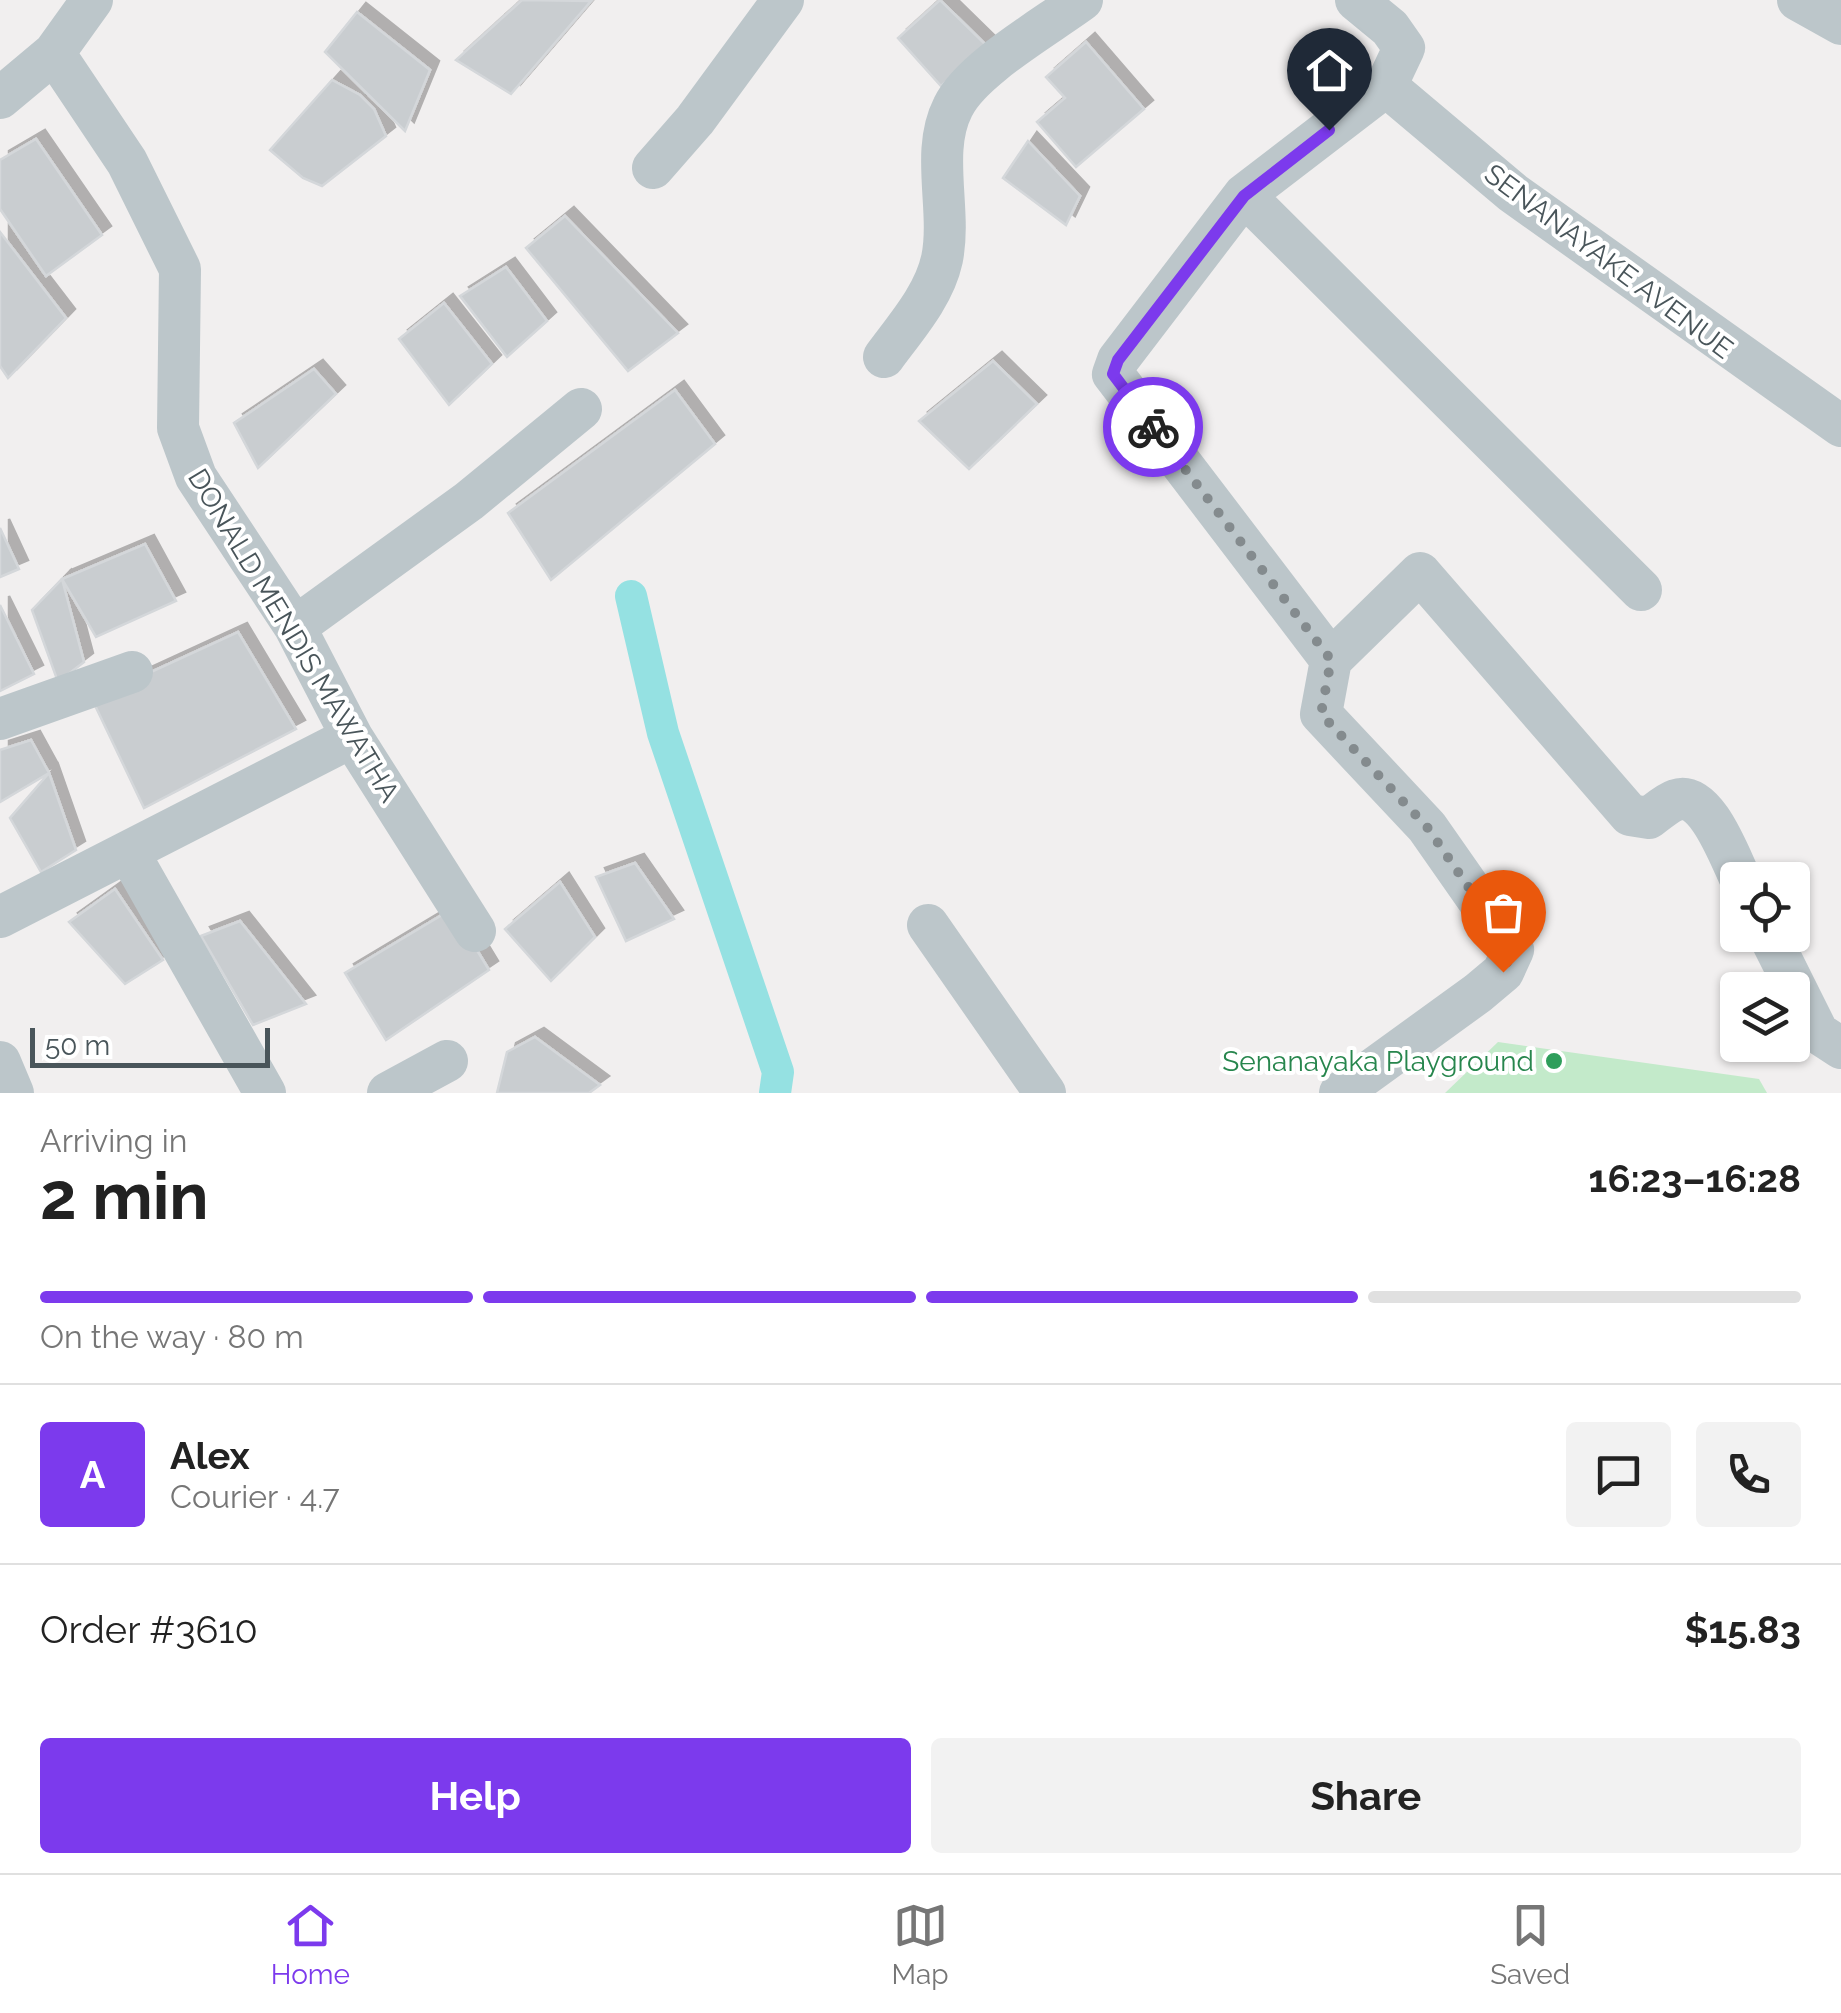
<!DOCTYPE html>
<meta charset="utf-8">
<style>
body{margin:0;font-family:Raleway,sans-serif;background:#f2f2f2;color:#222;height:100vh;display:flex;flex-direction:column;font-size:38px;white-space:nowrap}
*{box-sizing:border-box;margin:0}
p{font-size:32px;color:#767676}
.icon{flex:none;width:55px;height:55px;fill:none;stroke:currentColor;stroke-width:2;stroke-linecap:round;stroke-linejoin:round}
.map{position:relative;height:1093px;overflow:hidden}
.details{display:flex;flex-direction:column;background:#fff;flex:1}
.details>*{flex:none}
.buttons{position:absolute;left:1720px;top:862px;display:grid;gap:20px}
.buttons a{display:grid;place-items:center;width:90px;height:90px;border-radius:10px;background:#fff;box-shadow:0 2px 8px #0004;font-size:50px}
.scale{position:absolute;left:30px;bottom:25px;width:240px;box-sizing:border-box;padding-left:10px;border:5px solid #49555a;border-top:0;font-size:28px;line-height:35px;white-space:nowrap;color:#49555a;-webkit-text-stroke:8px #fff;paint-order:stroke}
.pin{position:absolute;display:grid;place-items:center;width:85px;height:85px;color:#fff;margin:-102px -42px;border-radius:50% 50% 50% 0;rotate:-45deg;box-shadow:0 0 10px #0007}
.pin .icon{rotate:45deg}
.courier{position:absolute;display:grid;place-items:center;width:100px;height:100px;margin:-50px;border:8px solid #7c3aed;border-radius:50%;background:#fff;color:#222;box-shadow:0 2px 12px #0007}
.summary em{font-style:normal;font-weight:700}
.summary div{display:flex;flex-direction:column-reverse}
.summary{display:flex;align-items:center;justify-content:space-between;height:170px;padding:0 40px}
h1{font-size:65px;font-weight:700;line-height:75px}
.bar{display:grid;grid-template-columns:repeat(4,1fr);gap:15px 10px;align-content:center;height:120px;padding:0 40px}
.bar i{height:12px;border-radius:8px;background:#e0e0e0}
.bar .current{background:#7c3aed}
.bar p{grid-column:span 4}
.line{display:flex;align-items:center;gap:25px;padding:0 40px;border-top:2px solid #e0e0e0}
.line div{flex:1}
.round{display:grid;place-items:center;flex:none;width:105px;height:105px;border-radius:10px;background:#f2f2f2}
.action{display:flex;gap:20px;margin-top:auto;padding:20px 40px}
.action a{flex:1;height:115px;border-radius:10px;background:#7c3aed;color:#fff;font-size:40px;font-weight:700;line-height:115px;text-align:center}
.action a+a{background:#f2f2f2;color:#222}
.menu{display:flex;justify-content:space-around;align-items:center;height:140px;border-top:2px solid #e0e0e0;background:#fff;font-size:28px;color:#767676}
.menu a{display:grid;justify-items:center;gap:5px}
.menu .current{color:#7c3aed}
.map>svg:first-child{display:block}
.green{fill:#c3eaca}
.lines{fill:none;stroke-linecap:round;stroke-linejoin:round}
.canal{stroke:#95e1e2;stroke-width:32}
.building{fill:#c9cdd0;stroke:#d4d7da;stroke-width:2.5;filter:url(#shadow)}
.minor{stroke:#bcc6ca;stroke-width:42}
.done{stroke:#848b8e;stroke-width:10;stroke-dasharray:0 18}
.route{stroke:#7c3aed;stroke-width:12}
.leisure-dot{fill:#2e9e5b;stroke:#fff;stroke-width:4}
.labels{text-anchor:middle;stroke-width:8;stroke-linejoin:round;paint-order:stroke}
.street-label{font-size:28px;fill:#49555a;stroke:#fff}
.leisure-label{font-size:28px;fill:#27864d;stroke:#fff;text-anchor:end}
</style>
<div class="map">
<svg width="1841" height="1093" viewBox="0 0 1841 1093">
<defs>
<filter id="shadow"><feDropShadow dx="9" dy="-9" stdDeviation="0" flood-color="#0004"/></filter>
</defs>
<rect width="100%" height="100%" fill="#f1efef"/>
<path class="green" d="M 1498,1042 L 1759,1079 L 1767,1093 L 1445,1093 Z"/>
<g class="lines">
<path class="canal" d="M 631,596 L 663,733 L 778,1072 L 775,1093"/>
</g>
<path class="building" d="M 522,0 L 591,1 L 511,94 L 456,60 Z
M 940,0 L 987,46 L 941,86 L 898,38 Z
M 357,12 L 430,70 L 405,131 L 325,52 Z
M 1086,42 L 1144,109 L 1076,167 L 1037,122 L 1065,98 L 1046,77 Z
M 332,80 L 360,95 L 374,109 L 386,136 L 322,186 L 303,178 L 270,150 Z
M 36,139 L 102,235 L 46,276 L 0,209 L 0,160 Z
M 1028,141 L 1080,196 L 1066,225 L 1003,178 Z
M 565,216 L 678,333 L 628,371 L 526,248 Z
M 0,232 L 66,318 L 8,378 L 0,366 Z
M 506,267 L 547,321 L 507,357 L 460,296 Z
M 444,303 L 492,364 L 449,405 L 399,339 Z
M 993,361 L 1037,404 L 969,469 L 919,421 Z
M 314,369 L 336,394 L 258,468 L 234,423 Z
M 675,390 L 715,444 L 551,580 L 508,513 Z
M 0,528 L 19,569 L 0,577 Z
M 145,544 L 176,601 L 96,637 L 62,579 Z
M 62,579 L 84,662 L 58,682 L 32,610 Z
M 0,605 L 34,674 L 0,691 Z
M 238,632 L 296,729 L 144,808 L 92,699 Z
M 31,740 L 49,773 L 0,802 L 0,750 Z
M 49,773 L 76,850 L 41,872 L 10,818 Z
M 635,863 L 674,919 L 626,941 L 596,877 Z
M 560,882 L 595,937 L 551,981 L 505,929 Z
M 115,889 L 163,960 L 125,984 L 69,922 Z
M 452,909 L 489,970 L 386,1040 L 345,973 Z
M 240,921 L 306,1004 L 253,1025 L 201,936 Z
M 535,1037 L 600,1085 L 589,1093 L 497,1093 L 507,1052 Z"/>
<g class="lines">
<path class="minor" d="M 1356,0 L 1390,28 L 1404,48 L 1386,86 L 1513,193 L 1841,426
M 1798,0 L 1841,24
M 54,53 L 127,162 L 180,269 L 178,428 L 196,477 L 295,627 L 352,737 L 475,931
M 1386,86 L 1244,195 L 1118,360 L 1113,374 L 1331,660 L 1420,573 L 1630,815 L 1649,818 C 1657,812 1667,803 1676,800 C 1706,789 1730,858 1741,880
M 0,98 L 54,53 L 92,0
M 653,168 L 695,120 L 783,0
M 1244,195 L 1641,590
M 884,357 C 906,327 934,296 942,259 C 952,210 930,152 953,107 C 971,69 1047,26 1082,0
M 295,627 L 469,501 L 581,409
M 1331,660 L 1321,714 L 1427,827 L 1513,950 L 1503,972 L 1478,993 L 1340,1093
M 0,719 L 132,672
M 129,853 L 265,1093
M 0,917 L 352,737
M 928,925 L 1045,1093
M 1769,935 L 1818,1033 L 1841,1048
M 0,1062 L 13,1093
M 388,1093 L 447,1061"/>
</g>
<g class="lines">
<path class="done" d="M 1153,427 L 1331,660 L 1321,714 L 1427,827 L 1512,950 L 1503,972"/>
<path class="route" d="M 1153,427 L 1113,374 L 1118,360 L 1244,196 L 1329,130"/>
</g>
<circle class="leisure-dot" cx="1554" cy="1061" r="10"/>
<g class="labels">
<g class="street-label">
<text transform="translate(1609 261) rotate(37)" y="10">SENANAYAKE AVENUE</text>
<text transform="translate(294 635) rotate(59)" y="10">DONALD MENDIS MAWATHA</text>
</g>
<g class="leisure-label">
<text x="1534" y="1071">Senanayaka Playground</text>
</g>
</g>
</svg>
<div class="buttons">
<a><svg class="icon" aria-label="locate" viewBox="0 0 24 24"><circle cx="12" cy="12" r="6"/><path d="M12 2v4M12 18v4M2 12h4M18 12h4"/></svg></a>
<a><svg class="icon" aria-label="layers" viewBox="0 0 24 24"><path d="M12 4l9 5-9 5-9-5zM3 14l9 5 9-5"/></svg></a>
</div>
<div class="scale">50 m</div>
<div class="pin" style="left:1503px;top:972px;background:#ea580c"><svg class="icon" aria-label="bag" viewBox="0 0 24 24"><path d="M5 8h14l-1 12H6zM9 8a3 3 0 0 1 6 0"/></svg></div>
<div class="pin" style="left:1329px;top:130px;background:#1f2937"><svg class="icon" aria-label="home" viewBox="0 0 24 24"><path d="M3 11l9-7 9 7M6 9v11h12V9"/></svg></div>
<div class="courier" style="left:1153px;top:427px"><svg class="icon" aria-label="bike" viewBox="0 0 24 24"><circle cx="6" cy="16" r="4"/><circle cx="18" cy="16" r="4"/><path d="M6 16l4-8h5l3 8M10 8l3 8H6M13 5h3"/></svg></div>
</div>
<section class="details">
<div class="summary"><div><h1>2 min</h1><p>Arriving in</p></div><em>16:23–16:28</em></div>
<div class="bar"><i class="current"></i><i class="current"></i><i class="current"></i><i></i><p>On the way · 80 m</p></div>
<div class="line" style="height:180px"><b class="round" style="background:#7c3aed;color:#fff">A</b><div><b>Alex</b><p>Courier · 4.7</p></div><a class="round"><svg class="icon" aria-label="chat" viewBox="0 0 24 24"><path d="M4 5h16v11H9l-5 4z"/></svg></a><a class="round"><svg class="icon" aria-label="phone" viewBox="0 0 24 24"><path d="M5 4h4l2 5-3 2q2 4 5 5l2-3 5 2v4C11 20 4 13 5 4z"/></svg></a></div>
<div class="line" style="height:130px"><div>Order #3610</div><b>$15.83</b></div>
<div class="action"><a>Help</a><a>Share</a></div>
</section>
<nav class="menu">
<a class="current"><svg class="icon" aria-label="home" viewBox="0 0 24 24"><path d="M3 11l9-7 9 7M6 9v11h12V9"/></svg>Home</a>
<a><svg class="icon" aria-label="map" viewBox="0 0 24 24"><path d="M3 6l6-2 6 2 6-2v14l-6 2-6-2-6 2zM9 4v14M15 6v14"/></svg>Map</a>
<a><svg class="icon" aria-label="saved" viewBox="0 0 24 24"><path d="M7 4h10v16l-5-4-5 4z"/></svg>Saved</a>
</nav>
